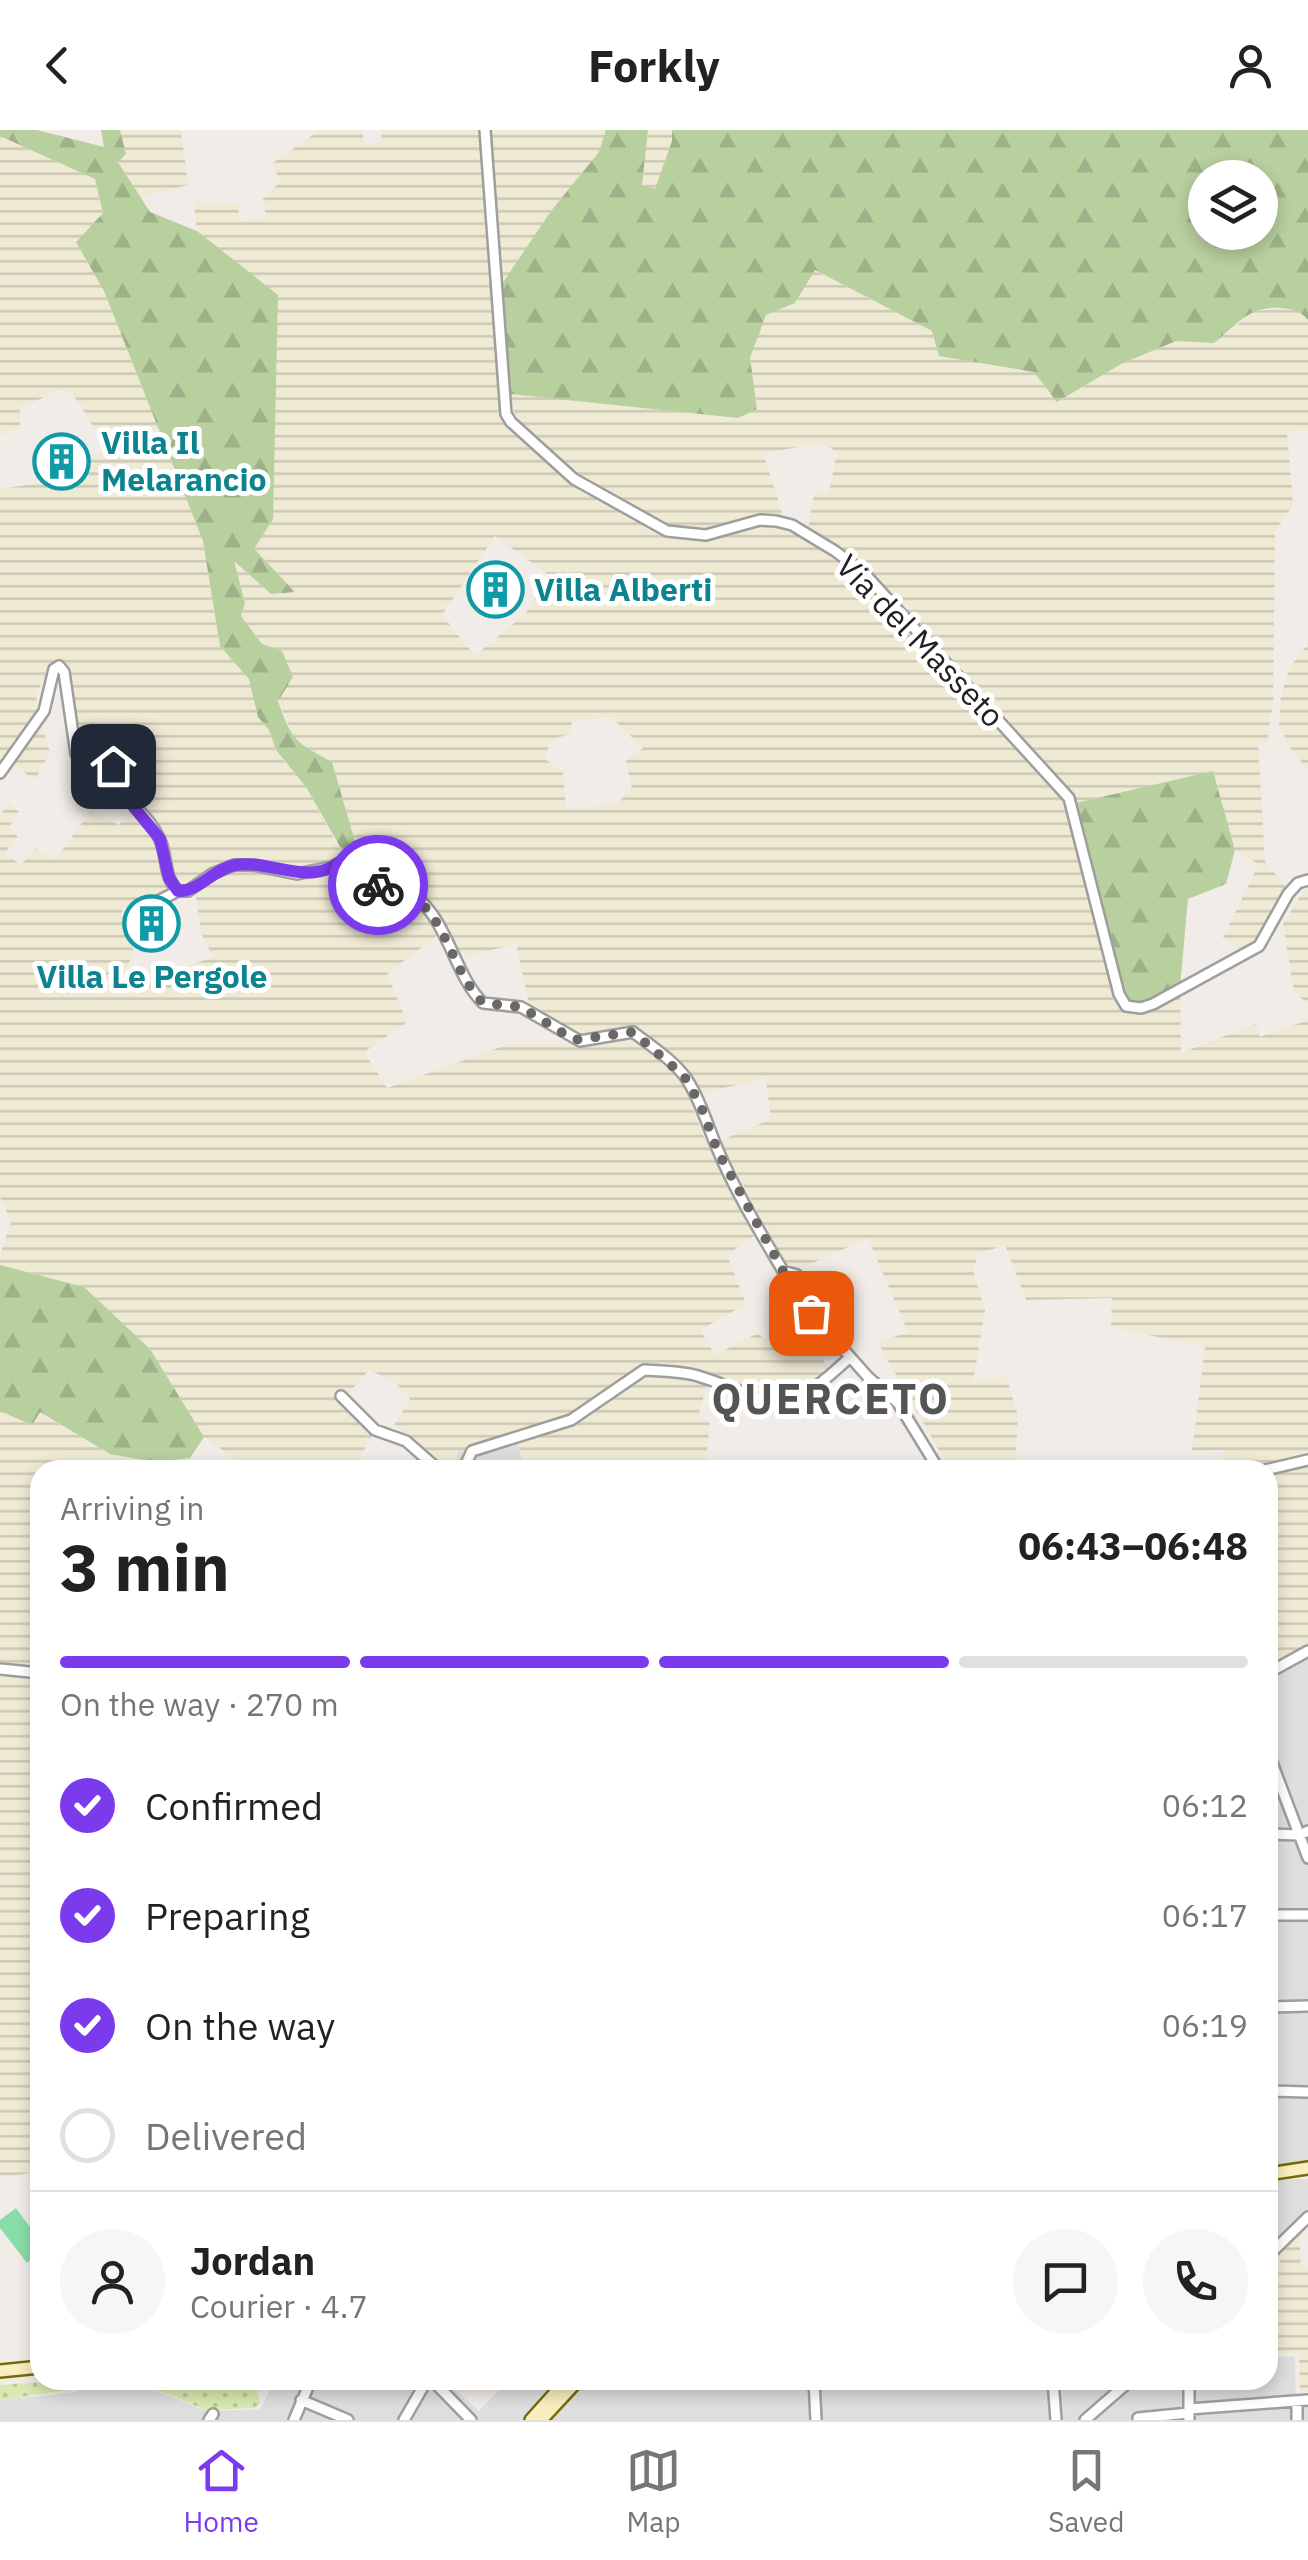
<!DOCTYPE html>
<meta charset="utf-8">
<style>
body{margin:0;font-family:"IBM Plex Sans",sans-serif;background:#f6f6f6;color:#222;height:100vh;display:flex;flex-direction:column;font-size:38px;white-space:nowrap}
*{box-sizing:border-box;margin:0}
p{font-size:32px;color:#767676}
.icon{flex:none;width:55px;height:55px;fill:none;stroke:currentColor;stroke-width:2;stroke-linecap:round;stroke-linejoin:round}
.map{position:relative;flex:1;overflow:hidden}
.panel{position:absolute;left:30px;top:1330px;width:1248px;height:930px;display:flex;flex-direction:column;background:#fff;border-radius:30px;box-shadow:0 5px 15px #0003}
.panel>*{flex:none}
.fabs{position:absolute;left:1188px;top:30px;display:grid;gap:20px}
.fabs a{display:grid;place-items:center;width:90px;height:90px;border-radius:50%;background:#fff;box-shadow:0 5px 15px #0003;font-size:50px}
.pin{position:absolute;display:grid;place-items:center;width:85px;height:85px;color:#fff;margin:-42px;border-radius:20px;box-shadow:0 5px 15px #0006}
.courier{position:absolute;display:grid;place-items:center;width:100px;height:100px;margin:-50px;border:8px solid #7c3aed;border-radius:50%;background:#fff;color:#222;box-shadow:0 2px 12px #0007}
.summary em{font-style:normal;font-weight:700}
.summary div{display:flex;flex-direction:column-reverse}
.summary{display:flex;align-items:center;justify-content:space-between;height:170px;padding:0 30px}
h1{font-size:65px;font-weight:700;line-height:75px}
.bar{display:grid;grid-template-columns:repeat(4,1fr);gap:15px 10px;align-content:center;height:120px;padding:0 30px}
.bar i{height:12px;border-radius:8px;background:#e0e0e0}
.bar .active{background:#7c3aed}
.bar p{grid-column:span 4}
.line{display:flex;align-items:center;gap:25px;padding:0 30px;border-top:2px solid #e0e0e0}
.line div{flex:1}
.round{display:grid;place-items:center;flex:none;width:105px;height:105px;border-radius:52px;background:#f6f6f6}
ol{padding:0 30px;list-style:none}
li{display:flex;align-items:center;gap:30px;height:110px}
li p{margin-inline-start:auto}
li .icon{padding:10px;border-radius:50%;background:#7c3aed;color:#fff;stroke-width:4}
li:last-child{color:#767676}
li i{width:55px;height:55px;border:5px solid #e0e0e0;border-radius:50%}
header{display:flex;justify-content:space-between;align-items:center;height:130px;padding:0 30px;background:#fff;font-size:45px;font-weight:700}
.tab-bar{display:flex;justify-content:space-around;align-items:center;height:140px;border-top:2px solid #e0e0e0;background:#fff;font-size:28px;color:#767676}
.tab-bar a{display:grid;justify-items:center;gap:5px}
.tab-bar .active{color:#7c3aed}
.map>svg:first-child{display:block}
.residential{fill:#dfdede}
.farmland{fill:url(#farmland-rules);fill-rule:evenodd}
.grass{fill:url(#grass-dots)}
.forest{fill:url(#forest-firs);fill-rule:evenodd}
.pitch{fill:#89dda9}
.parking{fill:#ddd}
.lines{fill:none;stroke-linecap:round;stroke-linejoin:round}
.street-casing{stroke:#9e9e9e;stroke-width:14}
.secondary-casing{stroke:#776a08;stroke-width:16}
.street{stroke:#fff;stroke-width:9}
.secondary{stroke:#f8eebf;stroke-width:11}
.done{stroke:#6a6867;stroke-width:10;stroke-dasharray:0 18}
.route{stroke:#7c3aed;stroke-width:12}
.labels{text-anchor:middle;stroke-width:10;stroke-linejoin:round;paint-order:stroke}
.culture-label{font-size:32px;font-weight:bold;fill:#0d838f;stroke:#fff;text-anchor:start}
.street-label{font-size:32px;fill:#212121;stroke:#fff}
.district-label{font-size:42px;font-weight:bold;letter-spacing:2.5px;fill:#545454;stroke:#fff}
</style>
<header><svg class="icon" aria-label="back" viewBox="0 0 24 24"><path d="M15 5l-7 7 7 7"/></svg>Forkly<svg class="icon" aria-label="person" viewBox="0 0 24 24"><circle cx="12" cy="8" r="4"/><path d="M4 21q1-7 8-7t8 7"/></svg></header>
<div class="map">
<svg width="1308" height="2290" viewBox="0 0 1308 2290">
<defs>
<pattern id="farmland-rules" width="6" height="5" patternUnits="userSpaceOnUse" patternTransform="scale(2.5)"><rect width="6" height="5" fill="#efead4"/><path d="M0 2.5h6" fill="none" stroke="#cdc8b6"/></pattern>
<pattern id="grass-dots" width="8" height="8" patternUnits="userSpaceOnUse" patternTransform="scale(2.5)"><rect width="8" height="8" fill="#d9e9b0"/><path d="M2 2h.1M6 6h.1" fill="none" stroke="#bac897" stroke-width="1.8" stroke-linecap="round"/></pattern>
<pattern id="forest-firs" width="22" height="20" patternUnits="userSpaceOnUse" patternTransform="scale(2.5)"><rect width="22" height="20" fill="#b8cf9e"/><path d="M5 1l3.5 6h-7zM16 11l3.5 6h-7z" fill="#9eb188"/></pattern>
</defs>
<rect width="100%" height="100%" fill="#f1ece8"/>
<path class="residential" d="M 1308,1517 L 1308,2030 L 1268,2036 L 1268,1536 Z
M 1308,2049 L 1308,2078 L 1299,2092 L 1268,2120 L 1268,2050 Z
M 1295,2226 L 1296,2277 L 1308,2277 L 1308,2290 L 0,2290 L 0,2270 L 77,2262 L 80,2254 L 157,2261 L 207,2281 L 260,2279 L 275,2250 L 444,2250 L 479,2281 L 508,2250 L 1268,2250 L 1268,2228 Z"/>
<path class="farmland" d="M 120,0 L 181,0 L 188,55 L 140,67 L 118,31 L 126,24 Z
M 320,0 L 362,0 L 364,15 L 382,12 L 381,0 L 606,0 L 599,22 L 551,81 L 503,154 L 511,263 L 738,288 L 757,279 L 750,228 L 766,184 L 795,173 L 814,140 L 932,201 L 940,226 L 1034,242 L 1058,272 L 1121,234 L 1177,211 L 1214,213 L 1255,181 L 1291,178 L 1305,184 L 1308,190 L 1308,301 L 1287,302 L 1293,375 L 1275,401 L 1273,572 L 1267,612 L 1258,614 L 1265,732 L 1286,757 L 1261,809 L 1239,818 L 1223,807 L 1259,734 L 1235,720 L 1213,641 L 1076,674 L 1180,857 L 1181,923 L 1256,894 L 1260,907 L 1308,890 L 1308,1325 L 1250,1340 L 1223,1340 L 1223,1320 L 1192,1321 L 1205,1217 L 1111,1197 L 1112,1168 L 1026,1170 L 1005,1115 L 978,1124 L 973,1140 L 985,1181 L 973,1252 L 1006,1246 L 1018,1286 L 1015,1340 L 950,1340 L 878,1213 L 908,1202 L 868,1108 L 795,1141 L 787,1138 L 720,1011 L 771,989 L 766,949 L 699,963 L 683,938 L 633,897 L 574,905 L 529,874 L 516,814 L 462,827 L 435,782 L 413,755 L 369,743 L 356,715 L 332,632 L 296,612 L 278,571 L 262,514 L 241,486 L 245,473 L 233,428 L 271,464 L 294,461 L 254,419 L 278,166 L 197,101 L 194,72 L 238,73 L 240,92 L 266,88 L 263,69 L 280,52 L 273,33 ZM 511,264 L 515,289 L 580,347 L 670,398 L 709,400 L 752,389 L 784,388 L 763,323 L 823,313 L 837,322 L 829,362 L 814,363 L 808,399 L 863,437 L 1075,673 L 1071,674 L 854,435 L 791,396 L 760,391 L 693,406 L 645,391 L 562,339 L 500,285 L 500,266 ZM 495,406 L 550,446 L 525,484 L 475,526 L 442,485 ZM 611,587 L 643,618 L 626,631 L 632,659 L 616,674 L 566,680 L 563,642 L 545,629 L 551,610 L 569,604 L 572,592 Z
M 648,0 L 672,0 L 672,11 L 655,59 L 642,56 Z
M 0,6 L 95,49 L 103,83 L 76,112 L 104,161 L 203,411 L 220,516 L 249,549 L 258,587 L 269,600 L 276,621 L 306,657 L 349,736 L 365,754 L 398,758 L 419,775 L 439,804 L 387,844 L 407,892 L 364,922 L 387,958 L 509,914 L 587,914 L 633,906 L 670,936 L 683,953 L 707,1015 L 757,1104 L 727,1125 L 746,1174 L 700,1200 L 715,1225 L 758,1203 L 768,1214 L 804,1201 L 830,1241 L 811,1257 L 786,1267 L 759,1264 L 710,1245 L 698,1287 L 710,1293 L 705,1340 L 431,1340 L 437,1333 L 394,1295 L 410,1269 L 395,1252 L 369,1240 L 341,1272 L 373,1304 L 353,1340 L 250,1340 L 204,1307 L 150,1219 L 84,1157 L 0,1135 L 0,1125 L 11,1092 L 0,1067 L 0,685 L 9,673 L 19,682 L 9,697 L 18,707 L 4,723 L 21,735 L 35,719 L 55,730 L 90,682 L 119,695 L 136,672 L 122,652 L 118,633 L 107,629 L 90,631 L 77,620 L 66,537 L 56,535 L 36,562 L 38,584 L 50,622 L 35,650 L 6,629 L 0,635 L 0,359 L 54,351 L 107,318 L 74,266 L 60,259 L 20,279 L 20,299 L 0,305 ZM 170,756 L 195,760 L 201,803 L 213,827 L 116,861 L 134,821 L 121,786 L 123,779 L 156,768 Z
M 1308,514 L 1308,640 L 1291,619 L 1279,596 L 1281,565 L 1290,537 Z
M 1304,760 L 1308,761 L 1308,874 L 1294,862 L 1283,794 Z
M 0,1281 L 32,1295 L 39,1282 L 110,1324 L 155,1332 L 190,1328 L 187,1340 L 40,1340 L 40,2041 L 0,2048 Z
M 1308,1333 L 1308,1517 L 1268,1536 L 1268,1343 Z
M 1299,2106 L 1301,2135 L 1308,2136 L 1308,2262 L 1300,2262 L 1299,2223 L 1268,2224 L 1268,2134 L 1272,2138 L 1281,2131 L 1277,2126 Z"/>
<path class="grass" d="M 69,2250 L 255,2250 L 260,2273 L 254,2278 L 206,2280 L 158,2260 L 80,2254 L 76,2259 L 0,2270 L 0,2255 Z"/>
<path class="forest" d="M 0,0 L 37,0 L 104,17 L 101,0 L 120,0 L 126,24 L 118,32 L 150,82 L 197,101 L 278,165 L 273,389 L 254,419 L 295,462 L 271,464 L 234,431 L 245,473 L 241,486 L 262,514 L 282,521 L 293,547 L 278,571 C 292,611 295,612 332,632 L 356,715 L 343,722 L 306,657 L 276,620 L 269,600 L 258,587 L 249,549 L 220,516 L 203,411 L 104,161 L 76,112 L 103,83 L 95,49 L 0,6 Z
M 606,0 L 648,0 L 642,55 L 655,59 L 672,11 L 672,0 L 1308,0 L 1308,190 C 1298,176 1269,175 1254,182 C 1240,188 1226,204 1214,213 L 1176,211 L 1121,234 L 1057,272 L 1034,242 L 939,226 L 932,201 L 815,140 L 795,173 L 766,185 L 750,228 L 757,279 L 738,288 L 511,264 L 502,154 L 551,81 L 599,22 ZM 1205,48 L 1260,48 L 1260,102 L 1205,102 Z
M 1213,641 L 1235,720 L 1226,754 L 1188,769 L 1180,857 L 1143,874 L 1131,873 L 1122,862 L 1076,673 Z
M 0,1135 L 84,1157 L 150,1219 L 204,1307 L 190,1328 L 155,1332 L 110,1324 L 40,1282 L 32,1295 L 0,1281 Z"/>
<path class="pitch" d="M 16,2078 L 40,2111 L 40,2122 L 27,2133 L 0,2098 L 0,2090 Z"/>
<path class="parking" d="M 517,1308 L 524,1340 L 455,1339 L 458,1321 L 476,1323 Z"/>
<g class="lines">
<defs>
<path id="street" d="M 485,0 L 506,284 L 511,292 L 574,349 L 667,401 L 706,405 L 760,390 L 776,391 L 792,395 L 835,421 L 864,443 L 1069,668 L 1119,864 L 1126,876 L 1141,878 L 1153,874 L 1259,816 L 1288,764 L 1298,753 L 1308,750
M 0,643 L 44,581 L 54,539 L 59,536 L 64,542 L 76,624 L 91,637 L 115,638 C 120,672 147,680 160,710 C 168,727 163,747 178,761
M 178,761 L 188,761 L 212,744 L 234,735 L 254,735 L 297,744 L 331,737 L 348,729 L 370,754 C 380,756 391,754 401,758 C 447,777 451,842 483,873 L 521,877 L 580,911 L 633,902 C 650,915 673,930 686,948 C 700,969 707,994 717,1018 C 735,1061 760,1102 783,1141 L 797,1145 L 808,1160 L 806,1172 L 811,1183 L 868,1247 L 898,1273 L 939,1340
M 138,781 L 178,761
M 341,1266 L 375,1300 L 406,1311 L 439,1340
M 463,1340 L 472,1321 L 571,1290 L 644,1240 C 661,1241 682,1241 698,1246 C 781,1272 776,1296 849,1228
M 1265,1340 L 1308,1330
M 0,1539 L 40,1543
M 1268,1543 L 1308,1521
M 1268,1622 L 1308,1728
M 1268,1704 L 1299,1705 L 1308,1701
M 1268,1785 L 1308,1785
M 1268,1877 L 1308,1876
M 1268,1961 L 1308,1962
M 1268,2126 L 1308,2087
M 432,2250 L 471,2290
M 814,2250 L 816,2290
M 1053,2250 L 1056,2290
M 301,2270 L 348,2290
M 1189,2279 L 1308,2270
M 1138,2288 L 1189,2283
M 209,2290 L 213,2284
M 294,2290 L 311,2250
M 404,2290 L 427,2250
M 1085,2290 L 1131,2250
M 1189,2290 L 1189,2250
M 1297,2290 L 1297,2271"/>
<path id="secondary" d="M 1268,2044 L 1308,2038
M 0,2241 L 40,2237
M 531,2290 L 567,2250
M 541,2290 L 578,2250"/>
</defs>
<use href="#street" class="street-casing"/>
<use href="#secondary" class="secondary-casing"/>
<use href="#street" class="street"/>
<use href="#secondary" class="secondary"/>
</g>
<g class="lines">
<path class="done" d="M 378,755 C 445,759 445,835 483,873 L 521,877 L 574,910 L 633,902 L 684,946 L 700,974 L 718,1022 L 783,1141 L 797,1145 L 808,1160 L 806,1172 L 811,1183"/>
<path class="route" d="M 113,636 L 120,660 L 160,709 L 169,748 L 178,761 C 199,762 213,739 235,735 C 271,729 312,759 343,729 C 359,732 361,752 378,755"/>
</g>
<defs>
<symbol id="building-ring" viewBox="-11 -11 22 22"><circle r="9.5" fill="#fff" stroke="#0f9aa8" stroke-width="1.5"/><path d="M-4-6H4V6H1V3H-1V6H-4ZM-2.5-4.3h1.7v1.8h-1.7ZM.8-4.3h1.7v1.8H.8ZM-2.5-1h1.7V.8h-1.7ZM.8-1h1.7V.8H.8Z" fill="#0f9aa8"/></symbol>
</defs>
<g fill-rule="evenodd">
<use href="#building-ring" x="30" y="300" width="63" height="63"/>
<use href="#building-ring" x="464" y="428" width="63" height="63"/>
<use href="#building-ring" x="120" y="762" width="63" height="63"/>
</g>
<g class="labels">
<g class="culture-label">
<text x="101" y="324">Villa Il<tspan x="101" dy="37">Melarancio</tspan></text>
<text x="534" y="471">Villa Alberti</text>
<text x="152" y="858" text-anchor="middle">Villa Le Pergole</text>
</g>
<g class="street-label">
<text transform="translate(920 511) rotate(46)" y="11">Via del Masseto</text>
</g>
<g class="district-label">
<text x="831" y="1284">QUERCETO</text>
</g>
</g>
</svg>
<div class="fabs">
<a><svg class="icon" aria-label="layers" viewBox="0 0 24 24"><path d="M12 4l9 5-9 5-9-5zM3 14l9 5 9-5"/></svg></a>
</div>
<div class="pin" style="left:811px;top:1183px;background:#ea580c"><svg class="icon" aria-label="bag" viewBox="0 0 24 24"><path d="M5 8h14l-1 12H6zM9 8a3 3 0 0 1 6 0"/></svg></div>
<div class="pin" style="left:113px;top:636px;background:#1f2937"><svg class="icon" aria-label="home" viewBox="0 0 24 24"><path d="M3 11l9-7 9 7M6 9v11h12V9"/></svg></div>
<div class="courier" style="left:378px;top:755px"><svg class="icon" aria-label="bike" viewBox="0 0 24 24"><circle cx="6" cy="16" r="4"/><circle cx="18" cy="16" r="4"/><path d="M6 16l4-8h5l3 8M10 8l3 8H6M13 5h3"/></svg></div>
<section class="panel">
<div class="summary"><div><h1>3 min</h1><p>Arriving in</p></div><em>06:43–06:48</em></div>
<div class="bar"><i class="active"></i><i class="active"></i><i class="active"></i><i></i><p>On the way · 270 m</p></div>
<ol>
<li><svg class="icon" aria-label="check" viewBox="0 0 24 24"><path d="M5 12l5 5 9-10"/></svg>Confirmed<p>06:12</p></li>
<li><svg class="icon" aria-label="check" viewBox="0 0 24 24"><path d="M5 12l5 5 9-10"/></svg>Preparing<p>06:17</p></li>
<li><svg class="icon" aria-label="check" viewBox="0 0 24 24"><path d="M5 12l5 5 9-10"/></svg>On the way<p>06:19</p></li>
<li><i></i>Delivered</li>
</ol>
<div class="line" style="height:180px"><a class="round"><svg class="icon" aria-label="person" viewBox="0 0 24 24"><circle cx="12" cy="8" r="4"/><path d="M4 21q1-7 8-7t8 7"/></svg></a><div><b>Jordan</b><p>Courier · 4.7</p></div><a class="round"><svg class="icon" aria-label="chat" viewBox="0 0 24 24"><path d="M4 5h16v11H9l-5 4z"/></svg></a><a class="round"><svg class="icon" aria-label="phone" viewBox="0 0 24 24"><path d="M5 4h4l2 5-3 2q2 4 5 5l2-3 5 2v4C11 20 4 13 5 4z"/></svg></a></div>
</section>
</div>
<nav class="tab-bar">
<a class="active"><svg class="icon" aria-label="home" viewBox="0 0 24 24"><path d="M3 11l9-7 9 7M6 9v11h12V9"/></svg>Home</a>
<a><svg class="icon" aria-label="map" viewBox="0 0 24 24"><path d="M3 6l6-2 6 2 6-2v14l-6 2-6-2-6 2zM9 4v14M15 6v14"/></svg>Map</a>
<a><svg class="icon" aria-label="saved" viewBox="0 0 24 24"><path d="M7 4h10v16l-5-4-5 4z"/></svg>Saved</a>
</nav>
